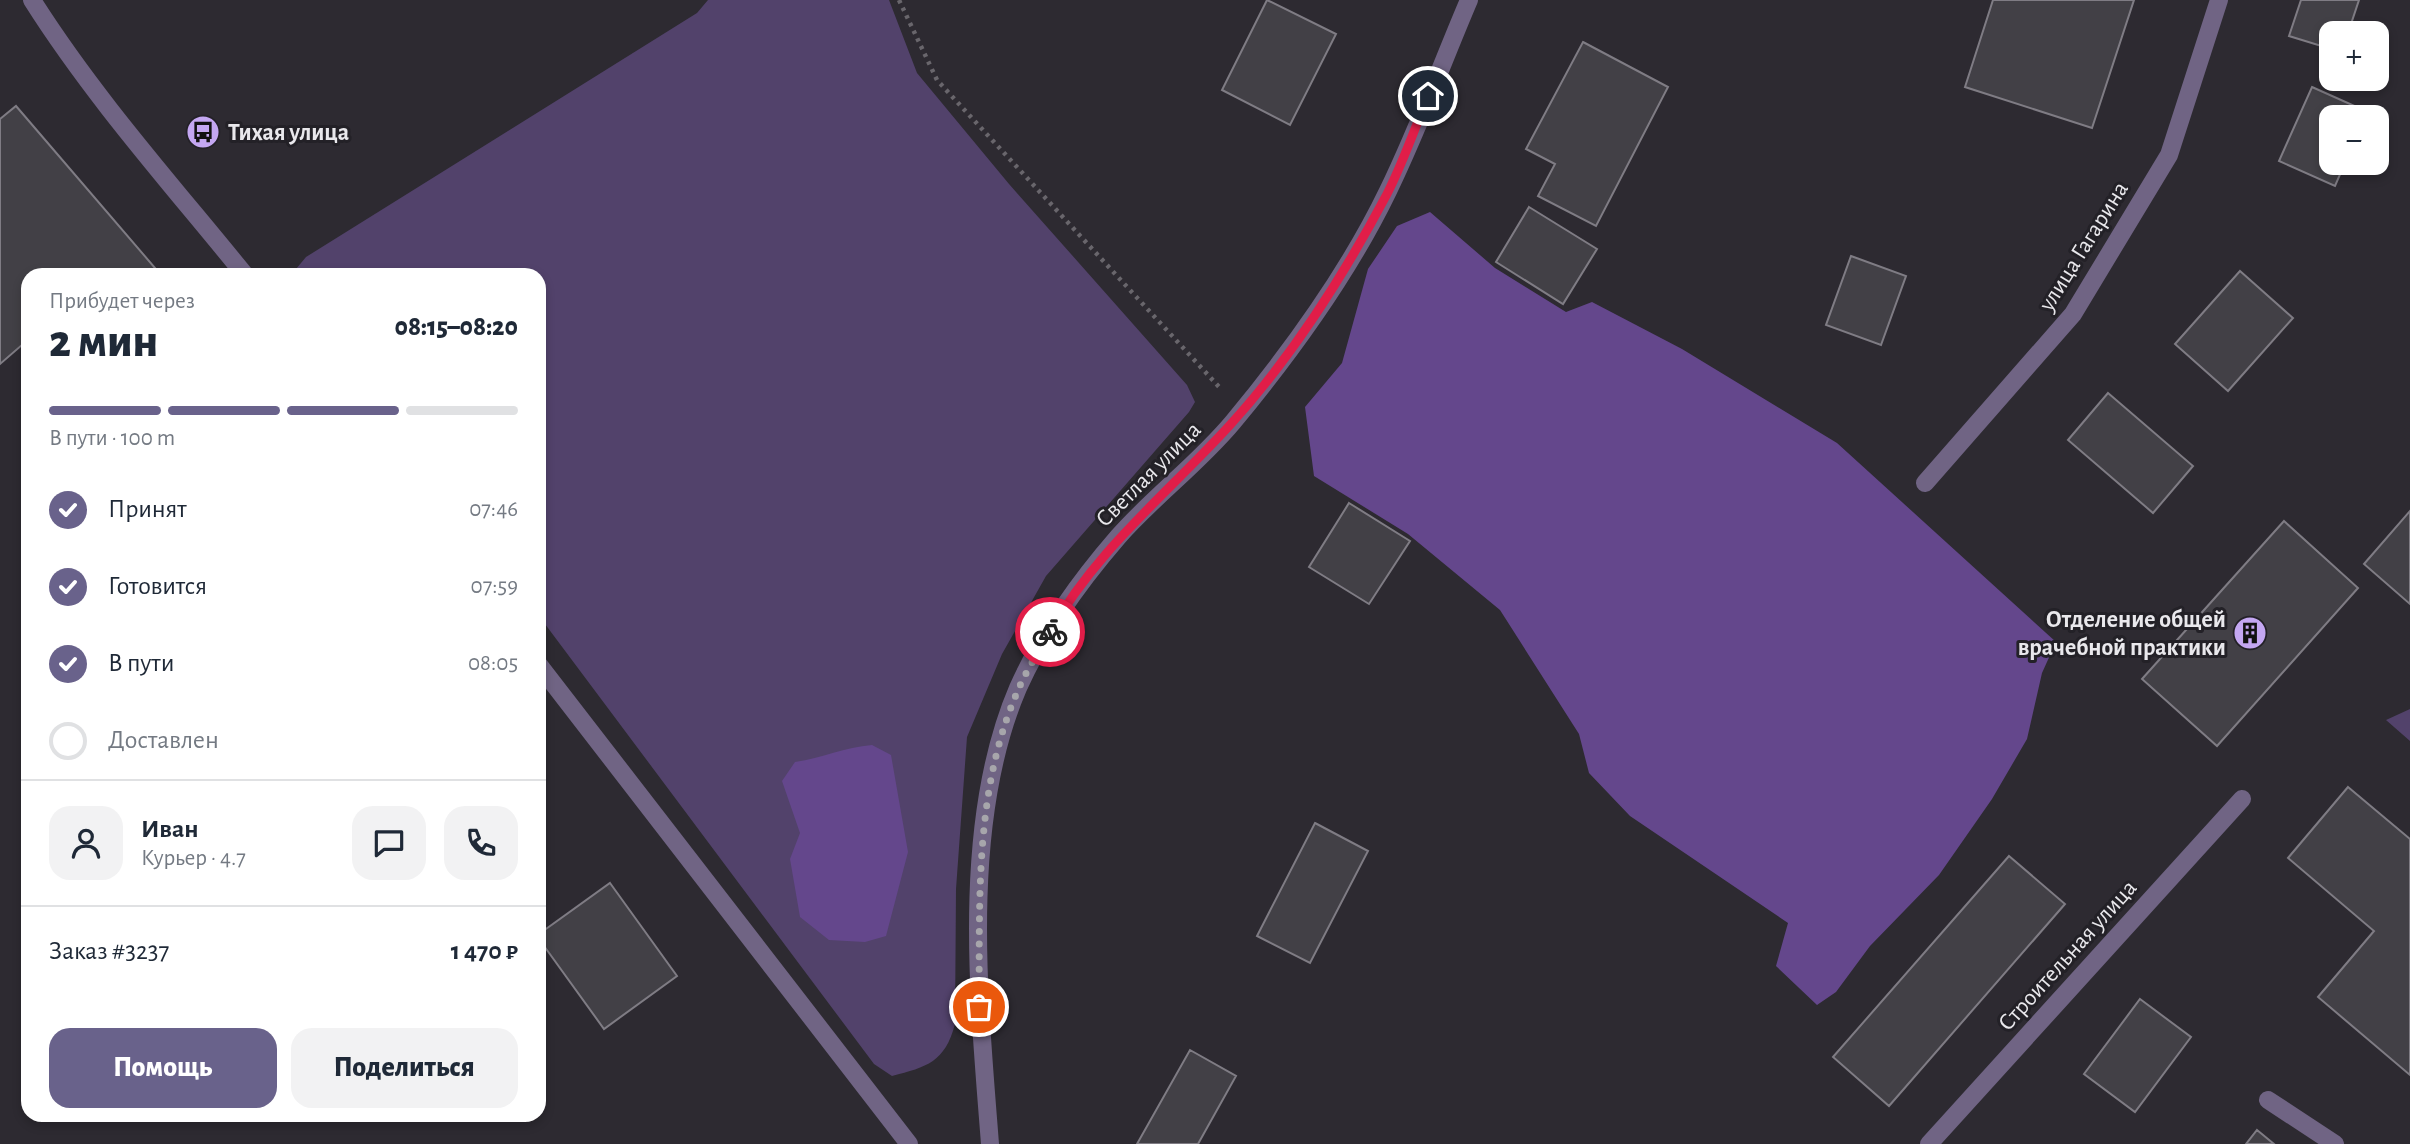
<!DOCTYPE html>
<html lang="ru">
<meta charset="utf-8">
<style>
body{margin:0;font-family:"Alegreya Sans",sans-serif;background:#f2f2f3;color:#1f2937;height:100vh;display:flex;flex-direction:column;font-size:26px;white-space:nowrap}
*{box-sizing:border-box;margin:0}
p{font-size:23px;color:#747a83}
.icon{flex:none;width:38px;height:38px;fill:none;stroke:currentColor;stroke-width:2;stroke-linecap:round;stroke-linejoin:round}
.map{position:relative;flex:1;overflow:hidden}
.details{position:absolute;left:21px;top:268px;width:525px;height:854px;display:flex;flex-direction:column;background:#fff;border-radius:21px;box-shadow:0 4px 10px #0003}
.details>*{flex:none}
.tools{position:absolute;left:2319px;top:21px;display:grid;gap:14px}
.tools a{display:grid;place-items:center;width:70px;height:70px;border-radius:14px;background:#fff;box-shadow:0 4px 10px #0003;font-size:35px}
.pin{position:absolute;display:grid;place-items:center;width:60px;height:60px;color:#fff;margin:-30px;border:4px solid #fff;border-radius:50%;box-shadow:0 2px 7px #0007}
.courier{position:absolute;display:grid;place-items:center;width:70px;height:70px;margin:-35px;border:5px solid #e11d48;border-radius:50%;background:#fff;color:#222;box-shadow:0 2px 9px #0007}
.headline em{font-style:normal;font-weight:800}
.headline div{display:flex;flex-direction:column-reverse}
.headline{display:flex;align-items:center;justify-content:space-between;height:119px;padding:0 28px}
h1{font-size:46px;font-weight:800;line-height:52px}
.bar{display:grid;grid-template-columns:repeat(4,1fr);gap:10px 7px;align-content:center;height:84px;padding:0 28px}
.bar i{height:9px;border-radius:5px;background:#e0e1e3}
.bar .selected{background:#69628b}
.bar p{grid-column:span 4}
.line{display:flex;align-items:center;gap:18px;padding:0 28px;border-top:2px solid #e0e1e3}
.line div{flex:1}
.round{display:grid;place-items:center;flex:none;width:74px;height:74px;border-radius:21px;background:#f2f2f3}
ol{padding:0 28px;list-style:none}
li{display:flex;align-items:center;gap:21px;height:77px}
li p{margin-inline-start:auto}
li .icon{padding:7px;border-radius:50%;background:#69628b;color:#fff;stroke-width:4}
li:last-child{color:#747a83}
li i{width:38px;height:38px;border:4px solid #e0e1e3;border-radius:50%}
.button{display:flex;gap:14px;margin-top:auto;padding:14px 28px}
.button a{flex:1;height:80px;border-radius:21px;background:#69628b;color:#fff;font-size:28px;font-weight:800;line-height:80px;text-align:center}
.button a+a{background:#f2f2f3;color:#1f2937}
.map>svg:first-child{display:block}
.green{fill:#52426b}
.forest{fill:#64478c}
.building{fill:#424046;stroke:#7f7c84;stroke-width:2}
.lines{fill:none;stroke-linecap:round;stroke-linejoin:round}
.path{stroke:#69666c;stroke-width:4.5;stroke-dasharray:3.5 5;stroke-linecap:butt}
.minor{stroke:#706484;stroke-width:18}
.tertiary{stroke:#706484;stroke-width:18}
.done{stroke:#a7a6ab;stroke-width:7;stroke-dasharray:0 12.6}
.route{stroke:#e11d48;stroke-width:9}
.labels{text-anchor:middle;stroke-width:6;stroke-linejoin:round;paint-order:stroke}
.poi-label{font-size:24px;font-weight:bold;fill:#e9e8ec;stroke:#232127;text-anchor:start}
.street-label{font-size:24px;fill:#e9e8ec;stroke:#232127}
</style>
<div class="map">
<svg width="2410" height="1144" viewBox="0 0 2410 1144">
<rect width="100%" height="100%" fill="#2d2a31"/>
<path class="green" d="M 708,0 L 889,0 L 917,73 L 1009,184 L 1187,385 L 1195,402 L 1189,412 L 1046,576 L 1002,654 L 967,737 L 956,889 L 955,1024 C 945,1062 927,1067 892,1076 L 874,1064 L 539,616 L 539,275 L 291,275 L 306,257 L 697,13 Z
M 2410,709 L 2410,741 L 2386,720 Z"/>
<path class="forest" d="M 1430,212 L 1495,268 L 1566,312 L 1592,302 L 1682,349 L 1837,443 L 2056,642 L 2042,673 L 2027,739 L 1992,799 L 1939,875 L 1870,946 L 1836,992 L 1817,1005 L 1776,966 L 1788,923 L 1630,816 L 1589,773 L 1579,734 L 1500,610 L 1408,534 L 1314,476 L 1305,407 L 1342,363 L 1368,269 L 1397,226 Z
M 872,745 L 891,755 L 908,852 L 886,936 L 865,942 L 829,940 L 800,917 L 790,859 L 800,833 L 782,781 L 795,762 C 822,758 845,747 872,745 Z"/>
<path class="building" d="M 1267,0 L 1336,34 L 1290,125 L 1222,90 Z
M 1993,0 L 2134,0 L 2092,128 L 1965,87 Z
M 2301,0 L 2359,0 L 2348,33 L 2331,33 L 2331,49 L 2289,36 Z
M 1583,42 L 1668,87 L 1596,226 L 1538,196 L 1555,164 L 1526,149 Z
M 2312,87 L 2368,112 L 2366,117 L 2331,117 L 2331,163 L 2345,163 L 2335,186 L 2279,161 Z
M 16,106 L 161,275 L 28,275 L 28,349 L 23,344 L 0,364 L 0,119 Z
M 1529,207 L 1597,249 L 1563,304 L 1496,262 Z
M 1851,256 L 1906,276 L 1881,345 L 1826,325 Z
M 2240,271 L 2293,318 L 2228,391 L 2175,344 Z
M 2108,393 L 2193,466 L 2153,513 L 2068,440 Z
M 1349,503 L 1410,541 L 1369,604 L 1309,567 Z
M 2410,511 L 2410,604 L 2364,564 Z
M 2284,521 L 2358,588 L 2217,746 L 2142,679 Z
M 2348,787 L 2410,839 L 2410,1075 L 2318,997 L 2374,931 L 2288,858 Z
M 1315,823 L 1368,851 L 1310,963 L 1257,936 Z
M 2009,856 L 2065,904 L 1889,1106 L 1833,1057 Z
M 610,883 L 677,976 L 604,1029 L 539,939 L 539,934 Z
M 2140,999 L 2191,1037 L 2135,1112 L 2084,1074 Z
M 1190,1050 L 1236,1076 L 1198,1144 L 1137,1144 Z
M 2257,1130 L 2274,1144 L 2246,1144 Z"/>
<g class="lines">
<path class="path" d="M 899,0 L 937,80 L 1220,388"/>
<path class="minor" d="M 1925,483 L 2073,314 L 2169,155 L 2219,0
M 2268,1100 L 2335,1144
M 990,1144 C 979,1001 960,823 1018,688 C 1042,634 1079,582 1118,537 C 1153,497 1198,464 1233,422 C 1291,352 1348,274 1388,191 C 1418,130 1442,63 1469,0
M 1929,1144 L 2242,799"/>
<path class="tertiary" d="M 32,0 C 94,98 172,185 245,275
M 539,665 L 909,1144"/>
</g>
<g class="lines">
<path class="done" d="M 979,1007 C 980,900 974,788 1019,688 C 1027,669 1040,650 1050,632"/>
<path class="route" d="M 1050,632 C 1096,550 1167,494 1230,425 C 1292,357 1344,275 1387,194 C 1403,163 1415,128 1428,96"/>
</g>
<defs>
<symbol id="bus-disc" viewBox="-11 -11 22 22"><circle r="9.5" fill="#c4a7f2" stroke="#232127"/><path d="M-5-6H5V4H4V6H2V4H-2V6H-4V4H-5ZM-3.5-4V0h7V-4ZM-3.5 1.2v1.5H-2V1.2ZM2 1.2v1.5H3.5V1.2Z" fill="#111"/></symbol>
<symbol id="building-disc" viewBox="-11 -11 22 22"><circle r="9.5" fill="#c4a7f2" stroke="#232127"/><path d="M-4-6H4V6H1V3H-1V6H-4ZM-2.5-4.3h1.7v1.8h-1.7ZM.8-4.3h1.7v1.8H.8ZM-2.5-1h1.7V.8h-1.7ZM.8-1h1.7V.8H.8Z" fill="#111"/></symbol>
</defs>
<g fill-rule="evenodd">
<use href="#bus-disc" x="184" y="113" width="38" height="38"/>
<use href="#building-disc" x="2231" y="614" width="38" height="38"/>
</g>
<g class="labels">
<g class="poi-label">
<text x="228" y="140">Тихая улица</text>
<text x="2226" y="627" text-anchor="end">Отделение общей<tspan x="2226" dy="28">врачебной практики</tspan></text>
</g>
<g class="street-label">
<text transform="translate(2083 246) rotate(-58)" y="8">улица Гагарина</text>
<text transform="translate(1148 474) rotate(-45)" y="8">Светлая улица</text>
<text transform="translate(2067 955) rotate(-48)" y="8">Строительная улица</text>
</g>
</g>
</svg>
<div class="tools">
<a>+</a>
<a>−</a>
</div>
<div class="pin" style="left:979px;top:1007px;background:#ea580c"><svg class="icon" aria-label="bag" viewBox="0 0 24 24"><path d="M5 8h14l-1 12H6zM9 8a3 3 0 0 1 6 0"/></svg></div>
<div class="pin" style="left:1428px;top:96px;background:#1f2937"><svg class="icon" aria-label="home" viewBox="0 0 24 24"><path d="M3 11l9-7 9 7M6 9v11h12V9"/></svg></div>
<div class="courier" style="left:1050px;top:632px"><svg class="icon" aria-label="bike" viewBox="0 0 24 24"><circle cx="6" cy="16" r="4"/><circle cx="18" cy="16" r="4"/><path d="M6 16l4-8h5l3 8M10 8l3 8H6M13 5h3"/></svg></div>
<section class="details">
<div class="headline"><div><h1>2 мин</h1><p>Прибудет через</p></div><em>08:15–08:20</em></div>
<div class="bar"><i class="selected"></i><i class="selected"></i><i class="selected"></i><i></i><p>В пути · 100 m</p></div>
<ol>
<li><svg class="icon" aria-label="check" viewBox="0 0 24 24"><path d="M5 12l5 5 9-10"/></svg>Принят<p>07:46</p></li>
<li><svg class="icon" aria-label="check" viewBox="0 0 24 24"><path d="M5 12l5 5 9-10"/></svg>Готовится<p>07:59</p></li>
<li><svg class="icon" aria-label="check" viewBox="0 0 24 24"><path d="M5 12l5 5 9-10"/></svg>В пути<p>08:05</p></li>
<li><i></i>Доставлен</li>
</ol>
<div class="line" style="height:126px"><a class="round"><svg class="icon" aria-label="person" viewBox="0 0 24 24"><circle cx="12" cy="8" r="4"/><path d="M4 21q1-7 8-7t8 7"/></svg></a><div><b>Иван</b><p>Курьер · 4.7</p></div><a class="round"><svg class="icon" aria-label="chat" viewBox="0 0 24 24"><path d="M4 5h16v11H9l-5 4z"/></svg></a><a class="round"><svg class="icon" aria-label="phone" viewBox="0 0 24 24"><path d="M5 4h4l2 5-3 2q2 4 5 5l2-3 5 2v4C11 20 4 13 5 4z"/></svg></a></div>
<div class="line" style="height:91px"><div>Заказ #3237</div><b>1 470 ₽</b></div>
<div class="button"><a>Помощь</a><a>Поделиться</a></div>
</section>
</div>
